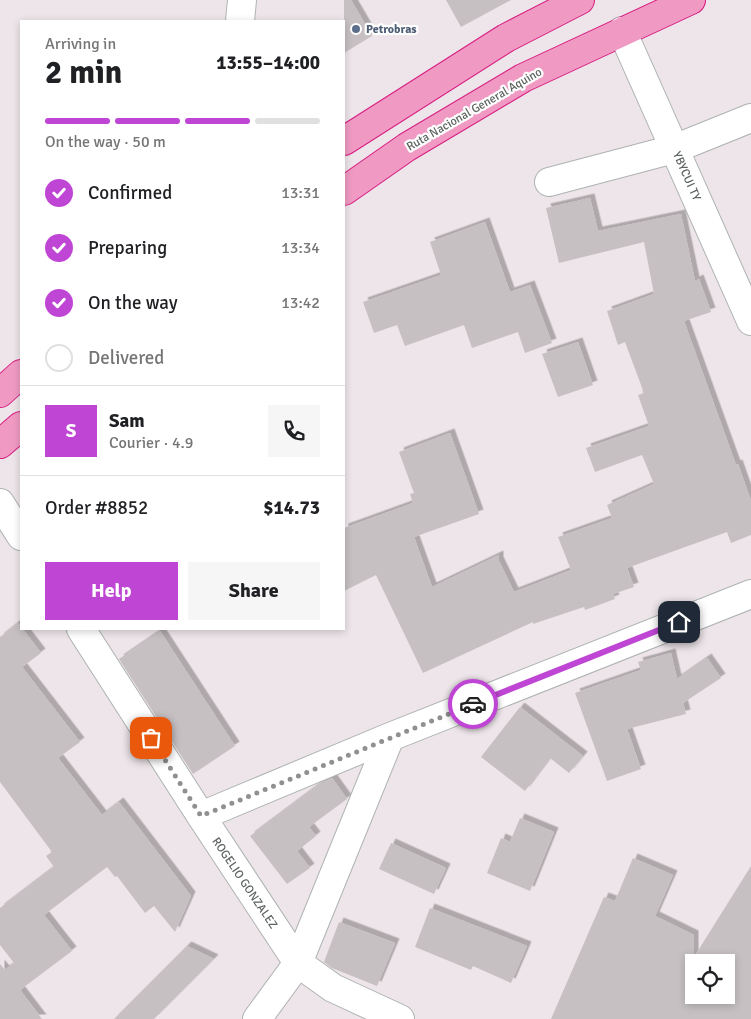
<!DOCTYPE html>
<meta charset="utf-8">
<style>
body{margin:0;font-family:Signika,sans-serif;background:#f6f6f6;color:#202124;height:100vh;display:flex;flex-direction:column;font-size:19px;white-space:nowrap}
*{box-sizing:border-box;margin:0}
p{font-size:16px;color:#757577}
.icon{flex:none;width:28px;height:28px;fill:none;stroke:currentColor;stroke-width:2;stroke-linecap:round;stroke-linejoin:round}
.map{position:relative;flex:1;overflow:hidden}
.sheet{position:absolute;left:20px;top:20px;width:325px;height:610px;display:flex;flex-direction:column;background:#fff;border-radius:0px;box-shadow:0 2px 8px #0003}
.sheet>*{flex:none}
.tools{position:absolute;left:685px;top:954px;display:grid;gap:10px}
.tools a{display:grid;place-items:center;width:50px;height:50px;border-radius:0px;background:#fff;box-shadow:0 2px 8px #0003;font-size:25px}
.pin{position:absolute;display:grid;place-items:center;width:42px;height:42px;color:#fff;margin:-21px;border-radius:10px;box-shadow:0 2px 8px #0006}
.courier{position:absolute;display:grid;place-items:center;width:50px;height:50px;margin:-25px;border:4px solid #bf45d4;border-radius:50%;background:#fff;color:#222;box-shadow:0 1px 6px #0007}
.headline em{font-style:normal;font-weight:800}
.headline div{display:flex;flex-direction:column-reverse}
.headline{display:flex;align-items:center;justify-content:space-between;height:85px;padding:0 25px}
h1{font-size:32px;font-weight:800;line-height:38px}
.bar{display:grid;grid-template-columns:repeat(4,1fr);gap:8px 5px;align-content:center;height:60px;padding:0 25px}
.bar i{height:6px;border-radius:4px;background:#e0e0e0}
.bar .selected{background:#bf45d4}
.bar p{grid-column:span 4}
.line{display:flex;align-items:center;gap:12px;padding:0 25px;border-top:1px solid #e0e0e0}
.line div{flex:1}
.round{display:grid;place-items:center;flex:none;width:52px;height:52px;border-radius:0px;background:#f6f6f6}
ol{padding:0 25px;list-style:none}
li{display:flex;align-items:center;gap:15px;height:55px}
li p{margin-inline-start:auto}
li .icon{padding:5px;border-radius:50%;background:#bf45d4;color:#fff;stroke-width:4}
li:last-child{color:#757577}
li i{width:28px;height:28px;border:2px solid #e0e0e0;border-radius:50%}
.button{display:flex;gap:10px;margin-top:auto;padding:10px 25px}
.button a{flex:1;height:58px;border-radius:0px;background:#bf45d4;color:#fff;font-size:20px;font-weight:800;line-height:58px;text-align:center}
.button a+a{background:#f6f6f6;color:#202124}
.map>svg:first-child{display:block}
.building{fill:#c6c0c3;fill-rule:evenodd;filter:url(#shadow)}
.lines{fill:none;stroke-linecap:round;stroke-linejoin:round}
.street-casing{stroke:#aeb3b0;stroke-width:30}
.secondary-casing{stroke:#afb6b2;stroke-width:30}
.highway-casing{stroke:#d71c80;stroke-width:30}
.street{stroke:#fff;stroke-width:28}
.secondary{stroke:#fff;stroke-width:28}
.highway{stroke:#f09ac3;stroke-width:28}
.done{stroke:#8f918f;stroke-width:5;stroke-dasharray:0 9}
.route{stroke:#bf45d4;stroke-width:6}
.service-dot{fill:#5c6f8a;stroke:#fff;stroke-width:2}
.labels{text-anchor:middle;stroke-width:4.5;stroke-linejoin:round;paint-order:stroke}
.service-label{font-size:12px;font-weight:bold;fill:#4e5e75;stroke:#fff;text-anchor:start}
.street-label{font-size:12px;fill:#5d645f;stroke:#fff}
</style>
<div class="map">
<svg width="751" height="1019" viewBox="0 0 751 1019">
<defs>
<filter id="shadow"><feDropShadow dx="4.5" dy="-4.5" stdDeviation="0" flood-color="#0004"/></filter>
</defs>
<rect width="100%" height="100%" fill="#ede5e9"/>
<path class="building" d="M 344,0 L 351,0 L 372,36 L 344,53 Z
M 446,0 L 511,0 L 461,27 Z
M 590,198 L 598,231 L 681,214 L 695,281 L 699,279 L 711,312 L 684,321 L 736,465 L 738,464 L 751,501 L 751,535 L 731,543 L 727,532 L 627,568 L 634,587 L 613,594 L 615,599 L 585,610 L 584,607 L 533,624 L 533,622 L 423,673 L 376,575 L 344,591 L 344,528 L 413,503 L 410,494 L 414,493 L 399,452 L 450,433 L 479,514 L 414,537 L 432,587 L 499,555 L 499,561 L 514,592 L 571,570 L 558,537 L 612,518 L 607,505 L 654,484 L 642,455 L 595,472 L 586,448 L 649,426 L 638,395 L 644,393 L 625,342 L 618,345 L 607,311 L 654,294 L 644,242 L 559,263 L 546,208 Z
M 485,222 L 510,292 L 530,285 L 552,343 L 525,353 L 518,332 L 472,348 L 464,325 L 405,346 L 397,325 L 374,333 L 363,302 L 441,275 L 430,242 Z
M 578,342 L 593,385 L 558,397 L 542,354 Z
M 18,623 L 41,653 L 22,667 L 80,742 L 58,758 L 102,815 L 119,802 L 191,896 L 175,932 L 154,906 L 145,913 L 117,876 L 115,877 L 107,867 L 44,915 L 72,951 L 20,990 L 42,1019 L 0,1019 L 0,964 L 5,970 L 14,963 L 0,945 L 0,908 L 54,867 L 46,856 L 52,852 L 0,782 L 0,637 Z
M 160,631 L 235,746 L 193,774 L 119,659 Z
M 671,653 L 677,679 L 707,658 L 721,678 L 683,703 L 686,714 L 627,729 L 641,769 L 607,781 L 575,693 L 641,670 L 638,662 Z
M 520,707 L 583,756 L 569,773 L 550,758 L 525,791 L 481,757 Z
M 332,778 L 347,799 L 309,827 L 316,836 L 297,851 L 310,868 L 287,884 L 250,836 L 321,783 Z
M 520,818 L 554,832 L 530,891 L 487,873 L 501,838 L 510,842 Z
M 391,843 L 446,868 L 434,894 L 379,869 Z
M 633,858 L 673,875 L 655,916 L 694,935 L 694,957 L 751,866 L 751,1019 L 551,1019 L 604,897 L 615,901 ZM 694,962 L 726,962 L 726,995 L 694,995 Z
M 430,908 L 527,946 L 511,983 L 473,966 L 471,970 L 415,947 Z
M 339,922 L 395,943 L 377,986 L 332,968 L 324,962 Z
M 187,946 L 214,959 L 154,1019 L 114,1019 Z"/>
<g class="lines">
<defs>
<path id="street" d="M 622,31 L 751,321
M 549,182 L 674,149 L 751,118
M 0,503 L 21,536
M 81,629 L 201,816 L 298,963 L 333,988 L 400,1019
M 201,816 L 390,737 L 751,594
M 257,1019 L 298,963 L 390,737"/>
<path id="secondary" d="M 240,21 L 242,0"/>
<path id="highway" d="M 344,141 L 506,38 L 580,0
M 344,191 L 407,147 L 523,78 L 691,0
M 0,393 L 21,374
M 0,444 L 21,426"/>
</defs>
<use href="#street" class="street-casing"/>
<use href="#secondary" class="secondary-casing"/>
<use href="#highway" class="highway-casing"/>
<use href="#street" class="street"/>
<use href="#secondary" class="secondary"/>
<use href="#highway" class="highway"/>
</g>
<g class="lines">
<path class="done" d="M 151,738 L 201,816 L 473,704"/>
<path class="route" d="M 473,704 L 679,622"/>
</g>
<circle class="service-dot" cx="356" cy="29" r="5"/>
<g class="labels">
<g class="service-label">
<text x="366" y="33">Petrobras</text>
</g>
<g class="street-label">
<text transform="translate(474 109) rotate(-30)" y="4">Ruta Nacional General Aquino</text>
<text transform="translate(687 176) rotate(66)" y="4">YBYCUI TY</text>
<text transform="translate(245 883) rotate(56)" y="4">ROGELIO GONZALEZ</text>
</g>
</g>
</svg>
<div class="tools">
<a><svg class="icon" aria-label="locate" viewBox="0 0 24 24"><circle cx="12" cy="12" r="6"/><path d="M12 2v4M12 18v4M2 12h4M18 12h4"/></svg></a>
</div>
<div class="pin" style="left:151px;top:738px;background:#ea580c"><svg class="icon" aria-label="bag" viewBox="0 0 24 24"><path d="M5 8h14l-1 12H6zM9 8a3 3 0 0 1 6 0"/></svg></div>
<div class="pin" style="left:679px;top:622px;background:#1f2937"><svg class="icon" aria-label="home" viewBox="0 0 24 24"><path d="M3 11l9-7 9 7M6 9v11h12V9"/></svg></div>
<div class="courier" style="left:473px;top:704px"><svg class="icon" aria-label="car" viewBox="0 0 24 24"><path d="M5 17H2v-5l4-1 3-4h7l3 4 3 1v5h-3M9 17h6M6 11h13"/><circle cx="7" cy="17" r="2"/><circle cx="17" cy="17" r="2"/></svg></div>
<section class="sheet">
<div class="headline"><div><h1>2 min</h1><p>Arriving in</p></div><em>13:55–14:00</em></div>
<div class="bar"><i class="selected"></i><i class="selected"></i><i class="selected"></i><i></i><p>On the way · 50 m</p></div>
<ol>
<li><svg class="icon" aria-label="check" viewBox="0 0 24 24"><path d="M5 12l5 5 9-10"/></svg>Confirmed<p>13:31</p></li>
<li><svg class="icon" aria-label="check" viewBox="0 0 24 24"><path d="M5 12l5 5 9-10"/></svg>Preparing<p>13:34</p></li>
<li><svg class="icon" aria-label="check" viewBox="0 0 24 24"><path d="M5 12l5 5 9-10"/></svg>On the way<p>13:42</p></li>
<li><i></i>Delivered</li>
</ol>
<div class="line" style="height:90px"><b class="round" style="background:#bf45d4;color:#fff">S</b><div><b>Sam</b><p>Courier · 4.9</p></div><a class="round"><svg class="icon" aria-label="phone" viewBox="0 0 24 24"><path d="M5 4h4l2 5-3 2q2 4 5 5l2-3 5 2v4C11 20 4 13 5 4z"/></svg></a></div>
<div class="line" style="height:65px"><div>Order #8852</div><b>$14.73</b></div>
<div class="button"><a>Help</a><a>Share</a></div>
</section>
</div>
